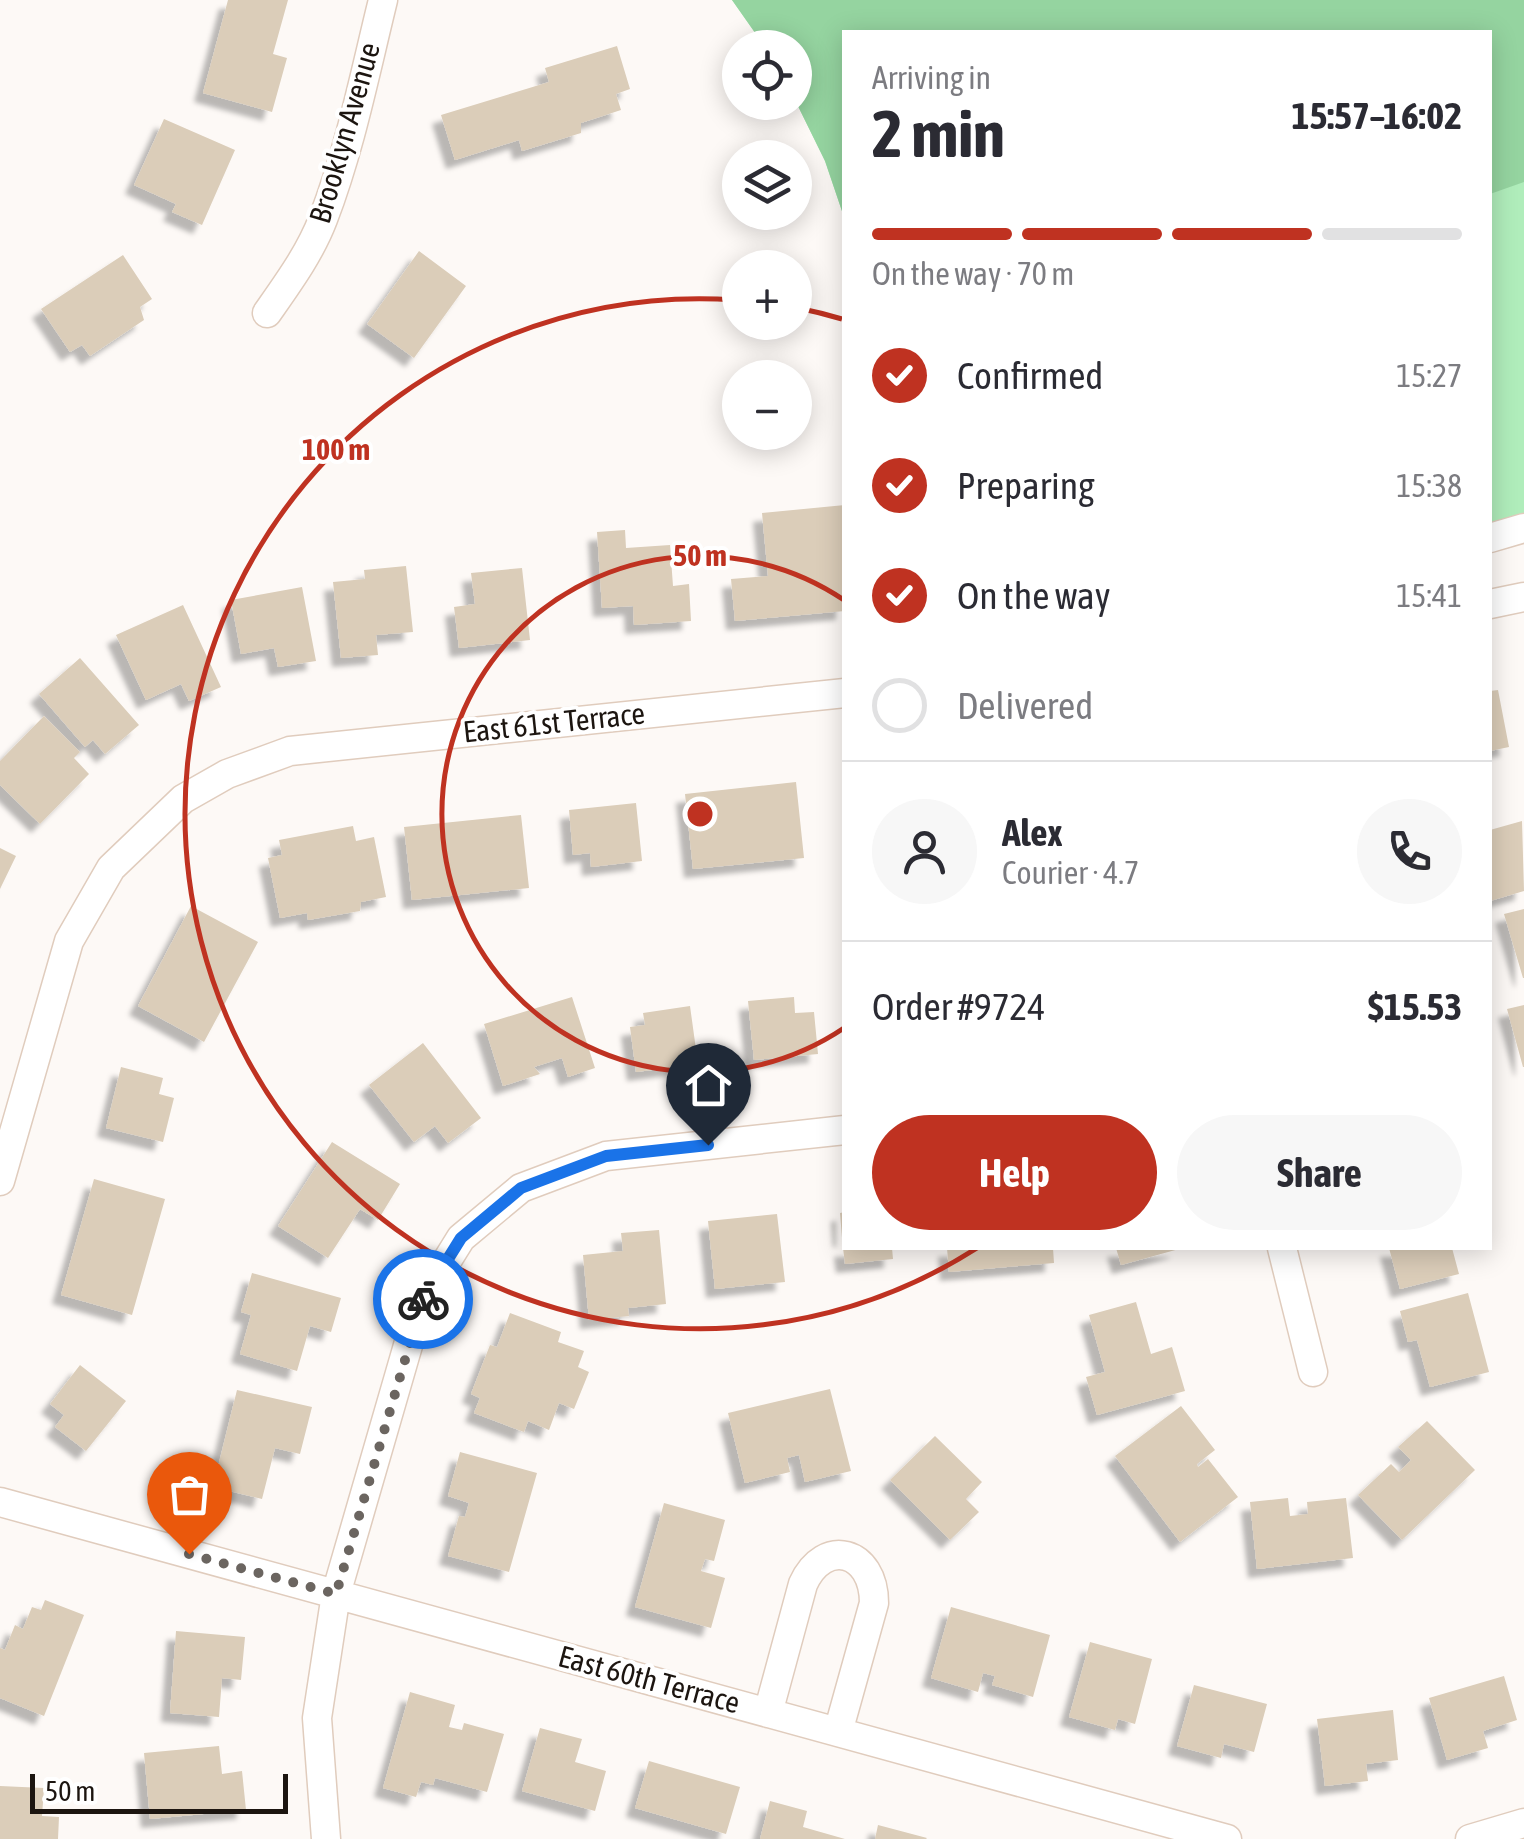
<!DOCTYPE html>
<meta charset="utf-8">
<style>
body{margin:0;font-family:"Asap Condensed",sans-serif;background:#f7f7f7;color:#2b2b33;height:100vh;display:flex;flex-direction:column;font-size:38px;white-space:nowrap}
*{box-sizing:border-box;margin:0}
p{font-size:32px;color:#7c7c81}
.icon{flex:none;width:55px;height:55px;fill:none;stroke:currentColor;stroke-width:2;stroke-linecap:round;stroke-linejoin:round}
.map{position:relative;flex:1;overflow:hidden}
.side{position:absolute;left:842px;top:30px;width:650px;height:1220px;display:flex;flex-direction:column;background:#fff;border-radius:0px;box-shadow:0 5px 25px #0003}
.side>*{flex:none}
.controls{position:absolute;left:722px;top:30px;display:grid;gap:20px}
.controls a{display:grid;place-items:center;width:90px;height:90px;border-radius:50%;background:#fff;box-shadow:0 5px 25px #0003;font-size:50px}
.scale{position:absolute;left:30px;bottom:25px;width:258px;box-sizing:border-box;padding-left:10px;border:5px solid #1c1510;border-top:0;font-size:28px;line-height:35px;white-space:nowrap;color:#1c1510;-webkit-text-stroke:8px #fff;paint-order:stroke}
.pin{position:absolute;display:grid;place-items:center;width:85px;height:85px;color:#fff;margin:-102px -42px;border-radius:50% 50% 50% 0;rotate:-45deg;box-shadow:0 0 10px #0007}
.pin .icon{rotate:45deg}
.courier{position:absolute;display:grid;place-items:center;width:100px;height:100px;margin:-50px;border:8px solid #1a73e8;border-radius:50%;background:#fff;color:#222;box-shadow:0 2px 12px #0007}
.summary em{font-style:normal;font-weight:700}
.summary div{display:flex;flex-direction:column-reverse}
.summary{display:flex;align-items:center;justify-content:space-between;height:170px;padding:0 30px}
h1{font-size:65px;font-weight:700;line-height:75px}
.bar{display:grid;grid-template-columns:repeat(4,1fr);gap:15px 10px;align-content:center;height:120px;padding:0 30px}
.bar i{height:12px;border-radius:8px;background:#e1e1e2}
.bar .current{background:#bf3221}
.bar p{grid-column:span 4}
.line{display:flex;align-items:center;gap:25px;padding:0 30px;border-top:2px solid #e1e1e2}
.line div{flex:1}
.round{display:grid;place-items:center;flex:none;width:105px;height:105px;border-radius:52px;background:#f7f7f7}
ol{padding:0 30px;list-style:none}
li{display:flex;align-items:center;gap:30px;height:110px}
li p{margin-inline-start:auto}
li .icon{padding:10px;border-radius:50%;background:#bf3221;color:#fff;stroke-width:4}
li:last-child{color:#7c7c81}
li i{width:55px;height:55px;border:5px solid #e1e1e2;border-radius:50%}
.action{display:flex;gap:20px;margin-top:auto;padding:20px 30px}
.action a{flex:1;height:115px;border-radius:60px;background:#bf3221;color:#fff;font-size:40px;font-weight:700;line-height:115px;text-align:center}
.action a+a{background:#f7f7f7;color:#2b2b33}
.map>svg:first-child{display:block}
.green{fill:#b0edbb}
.forest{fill:#95d4a0}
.building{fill:#dbcdb9;filter:url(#shadow)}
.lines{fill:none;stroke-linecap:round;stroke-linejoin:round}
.street-casing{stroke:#e0ccbd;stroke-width:31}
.street{stroke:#fff;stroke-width:28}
.done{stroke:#6b6560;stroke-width:10;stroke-dasharray:0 18}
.route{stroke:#1a73e8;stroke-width:12}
.ring{fill:none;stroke:#bf3221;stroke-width:5}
.labels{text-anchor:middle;stroke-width:8;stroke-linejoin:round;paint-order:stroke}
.street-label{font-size:30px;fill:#1c1510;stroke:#fff}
.centre{fill:#bf3221;stroke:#fff;stroke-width:5}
.ring-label{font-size:30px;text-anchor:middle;font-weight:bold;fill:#bf3221;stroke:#fff;stroke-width:8;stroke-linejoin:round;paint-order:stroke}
</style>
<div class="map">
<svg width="1524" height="1839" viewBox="0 0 1524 1839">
<defs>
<filter id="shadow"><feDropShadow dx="-9" dy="9" stdDeviation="2.5" flood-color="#0004"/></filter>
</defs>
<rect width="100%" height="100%" fill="#fdf9f6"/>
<path class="green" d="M 732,0 L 1524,0 L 1524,513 L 1490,524 L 1490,32 L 845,32 L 845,220 L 825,161 L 795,100 L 795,48 L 765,47 Z"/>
<path class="forest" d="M 732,0 L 1524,0 L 1524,182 L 1490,194 L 1490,32 L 845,32 L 845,220 L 825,161 L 795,100 L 795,48 L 765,47 Z"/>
<path class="building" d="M 228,0 L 288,0 L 273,54 L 287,58 L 272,112 L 203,93 Z
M 617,46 L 630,89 L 616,94 L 621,110 L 581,123 L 581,133 L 522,151 L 519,140 L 455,160 L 441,115 L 549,82 L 545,68 Z
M 164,119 L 235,150 L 202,225 L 172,212 L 176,204 L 134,185 Z
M 419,251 L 466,286 L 414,358 L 367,324 Z
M 123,255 L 152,299 L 140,307 L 144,320 L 90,356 L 82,345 L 70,352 L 41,309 Z
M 845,505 L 845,611 L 735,621 L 731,579 L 768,576 L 762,513 Z
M 625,530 L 626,548 L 670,545 L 673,586 L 689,584 L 691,621 L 634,625 L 633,606 L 602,608 L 597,532 Z
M 406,566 L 413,632 L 376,635 L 378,655 L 341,658 L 333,582 L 365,579 L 364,570 Z
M 522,568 L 530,640 L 459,648 L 454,607 L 475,604 L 471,573 Z
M 302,587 L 316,661 L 278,667 L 274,648 L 241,654 L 231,600 Z
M 183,605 L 221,687 L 189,701 L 181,684 L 146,700 L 116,635 Z
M 80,658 L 139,725 L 105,754 L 93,740 L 85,747 L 39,694 Z
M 1498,690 L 1509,747 L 1490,751 L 1490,691 Z
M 44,716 L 80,752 L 74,758 L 89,774 L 40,824 L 0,785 L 0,761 Z
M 796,782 L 804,858 L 693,869 L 685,794 Z
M 636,803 L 642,861 L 591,867 L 590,853 L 573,855 L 569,810 Z
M 521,815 L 529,888 L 412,900 L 404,827 Z
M 1522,821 L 1524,891 L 1490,901 L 1490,830 Z
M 353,826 L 356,841 L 374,837 L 386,897 L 361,902 L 360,911 L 308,920 L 307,913 L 280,918 L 268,858 L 282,855 L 279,840 Z
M 0,848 L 16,856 L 0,889 Z
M 191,906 L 258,942 L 204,1042 L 138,1006 Z
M 1524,909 L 1524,978 L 1523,978 L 1504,914 Z
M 572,997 L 595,1068 L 568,1077 L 562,1058 L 534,1067 L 540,1074 L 503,1086 L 484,1024 Z
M 794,997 L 795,1013 L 814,1012 L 818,1054 L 754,1060 L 748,1001 Z
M 1524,1005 L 1524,1067 L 1523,1067 L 1507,1009 Z
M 690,1006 L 698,1064 L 636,1072 L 630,1027 L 645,1025 L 643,1013 Z
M 423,1043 L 481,1118 L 448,1143 L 435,1126 L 414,1142 L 369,1085 Z
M 121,1067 L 163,1078 L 159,1094 L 174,1098 L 163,1142 L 106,1128 Z
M 332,1142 L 400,1184 L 378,1220 L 360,1209 L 328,1258 L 278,1226 Z
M 94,1179 L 165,1199 L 132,1315 L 61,1295 Z
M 845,1212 L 845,1238 L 842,1238 L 840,1213 Z
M 777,1214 L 785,1282 L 715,1289 L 708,1221 Z
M 659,1230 L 666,1304 L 628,1308 L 629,1316 L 589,1320 L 583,1255 L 623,1251 L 621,1233 Z
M 843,1248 L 892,1248 L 893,1259 L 845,1264 Z
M 947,1248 L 1053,1248 L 1054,1263 L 949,1272 Z
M 1116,1248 L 1178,1248 L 1179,1249 L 1121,1265 Z
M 1389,1248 L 1452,1248 L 1459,1274 L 1400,1289 Z
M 252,1273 L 341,1298 L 331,1332 L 310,1326 L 297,1371 L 240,1354 L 251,1315 L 241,1312 Z
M 1468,1293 L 1489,1372 L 1430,1387 L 1417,1340 L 1408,1342 L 1400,1311 Z
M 1136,1302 L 1151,1354 L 1172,1347 L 1185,1391 L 1097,1415 L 1086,1377 L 1105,1372 L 1089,1315 Z
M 510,1313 L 561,1332 L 558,1342 L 584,1351 L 578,1367 L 589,1372 L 574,1409 L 559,1403 L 549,1430 L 528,1421 L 524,1432 L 474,1413 L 480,1398 L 471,1394 L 490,1345 L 497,1347 Z
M 80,1365 L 126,1401 L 86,1451 L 55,1427 L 64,1415 L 50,1404 Z
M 830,1389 L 851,1471 L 805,1482 L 799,1455 L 787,1458 L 790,1472 L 745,1483 L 728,1413 Z
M 237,1390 L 312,1407 L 300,1454 L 275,1448 L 262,1499 L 213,1487 Z
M 1181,1406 L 1215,1450 L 1197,1464 L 1198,1467 L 1208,1459 L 1238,1497 L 1180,1542 L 1115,1456 Z
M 1427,1421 L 1475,1470 L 1402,1540 L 1358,1495 L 1391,1464 L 1399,1472 L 1411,1460 L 1398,1447 Z
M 935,1436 L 982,1482 L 966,1499 L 979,1512 L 950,1540 L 890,1480 Z
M 460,1452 L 537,1473 L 509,1572 L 448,1556 L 459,1516 L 465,1517 L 469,1503 L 448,1496 Z
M 1288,1498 L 1290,1516 L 1308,1514 L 1307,1502 L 1346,1498 L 1353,1558 L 1257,1569 L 1250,1502 Z
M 664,1503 L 725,1520 L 714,1561 L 705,1559 L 701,1571 L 725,1578 L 711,1628 L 635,1607 Z
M 45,1600 L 84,1615 L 44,1716 L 0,1698 L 0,1648 L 5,1650 L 15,1625 L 23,1629 L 32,1607 L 41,1610 Z
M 951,1607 L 1050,1635 L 1033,1697 L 992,1685 L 995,1676 L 983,1673 L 978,1692 L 931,1678 Z
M 176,1631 L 245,1637 L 241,1680 L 222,1678 L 219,1717 L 170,1713 Z
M 1090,1642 L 1152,1659 L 1135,1724 L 1118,1719 L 1115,1730 L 1069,1717 Z
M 1504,1676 L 1517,1720 L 1483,1731 L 1488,1748 L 1447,1760 L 1429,1698 Z
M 1194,1685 L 1267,1704 L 1254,1752 L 1224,1744 L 1221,1758 L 1177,1746 Z
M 410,1692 L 455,1705 L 449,1727 L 462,1730 L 464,1723 L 504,1734 L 487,1792 L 435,1778 L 433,1785 L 421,1782 L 416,1797 L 383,1788 Z
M 1393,1710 L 1398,1760 L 1366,1764 L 1368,1781 L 1325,1786 L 1317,1719 Z
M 540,1728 L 582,1739 L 575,1762 L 606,1771 L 595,1811 L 522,1791 Z
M 219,1746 L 222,1774 L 242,1771 L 246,1810 L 150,1819 L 144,1753 Z
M 649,1761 L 740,1787 L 726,1834 L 635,1808 Z
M 0,1786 L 44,1788 L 42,1816 L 59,1817 L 58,1839 L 0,1839 Z
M 770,1801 L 807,1811 L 803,1827 L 845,1839 L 760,1839 Z
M 878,1825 L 927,1838 L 926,1839 L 875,1839 Z"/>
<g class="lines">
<defs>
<path id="street" d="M 267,313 C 288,283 310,253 323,219 C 350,149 365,73 383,0
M 1490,538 L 1524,528
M 1490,604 L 1524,597
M 0,1181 L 69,941 L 111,868 L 183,799 L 227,774 L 290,751 L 845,693
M 1282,1248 L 1313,1372
M 0,1502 L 1227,1839
M 768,1713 L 803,1584 C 824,1537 874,1550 874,1603 L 838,1732
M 326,1839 L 317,1718 L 336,1594 L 420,1304 L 461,1238 L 521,1188 L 606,1156 L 845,1130
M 1470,1839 L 1524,1823"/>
</defs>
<use href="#street" class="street-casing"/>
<use href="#street" class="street"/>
</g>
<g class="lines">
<path class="done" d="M 189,1554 L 336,1594 L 423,1299"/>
<path class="route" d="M 423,1299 L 461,1238 L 521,1188 L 606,1156 L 708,1145"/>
</g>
<g class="ring">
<path d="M844 1028A258 258 0 1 1 844 600"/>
<path d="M977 1248A515 515 0 1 1 736 300M798 308A515 515 0 0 1 842 319"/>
</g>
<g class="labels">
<g class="street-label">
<text transform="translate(345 133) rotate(-74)" y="10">Brooklyn Avenue</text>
<text transform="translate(554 723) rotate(-6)" y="10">East 61st Terrace</text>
<text transform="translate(649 1680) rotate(15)" y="10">East 60th Terrace</text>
</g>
</g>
<circle cx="700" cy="814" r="15" class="centre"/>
<g class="ring-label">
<text x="336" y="460">100 m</text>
<text x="700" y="566">50 m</text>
</g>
</svg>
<div class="controls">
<a><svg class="icon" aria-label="locate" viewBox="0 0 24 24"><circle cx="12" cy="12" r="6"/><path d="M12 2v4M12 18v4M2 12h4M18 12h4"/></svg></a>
<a><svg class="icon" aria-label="layers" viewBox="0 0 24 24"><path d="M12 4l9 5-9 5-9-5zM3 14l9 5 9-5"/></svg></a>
<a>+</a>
<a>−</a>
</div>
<div class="scale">50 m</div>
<div class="pin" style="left:189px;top:1554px;background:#ea580c"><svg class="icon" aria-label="bag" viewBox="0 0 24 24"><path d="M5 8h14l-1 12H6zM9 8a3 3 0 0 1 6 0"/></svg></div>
<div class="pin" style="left:708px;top:1145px;background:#1f2937"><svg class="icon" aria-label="home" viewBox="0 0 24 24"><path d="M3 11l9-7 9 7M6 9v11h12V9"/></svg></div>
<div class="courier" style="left:423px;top:1299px"><svg class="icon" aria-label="bike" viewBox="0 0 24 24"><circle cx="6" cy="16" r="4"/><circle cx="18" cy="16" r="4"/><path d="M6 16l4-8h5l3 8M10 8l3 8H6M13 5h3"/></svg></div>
<section class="side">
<div class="summary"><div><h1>2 min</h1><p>Arriving in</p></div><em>15:57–16:02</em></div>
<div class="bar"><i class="current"></i><i class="current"></i><i class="current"></i><i></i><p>On the way · 70 m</p></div>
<ol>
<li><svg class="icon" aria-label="check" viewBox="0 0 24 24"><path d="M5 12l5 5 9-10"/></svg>Confirmed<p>15:27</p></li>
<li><svg class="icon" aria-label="check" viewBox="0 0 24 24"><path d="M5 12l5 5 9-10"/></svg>Preparing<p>15:38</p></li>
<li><svg class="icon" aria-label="check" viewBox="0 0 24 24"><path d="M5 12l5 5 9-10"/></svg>On the way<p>15:41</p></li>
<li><i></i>Delivered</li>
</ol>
<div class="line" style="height:180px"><a class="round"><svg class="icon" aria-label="person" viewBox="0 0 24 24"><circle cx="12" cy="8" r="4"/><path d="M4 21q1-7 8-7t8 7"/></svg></a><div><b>Alex</b><p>Courier · 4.7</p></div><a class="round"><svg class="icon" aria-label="phone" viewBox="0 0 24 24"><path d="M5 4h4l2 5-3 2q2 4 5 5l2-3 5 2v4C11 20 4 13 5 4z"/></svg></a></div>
<div class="line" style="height:130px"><div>Order #9724</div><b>$15.53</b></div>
<div class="action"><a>Help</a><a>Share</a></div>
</section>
</div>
